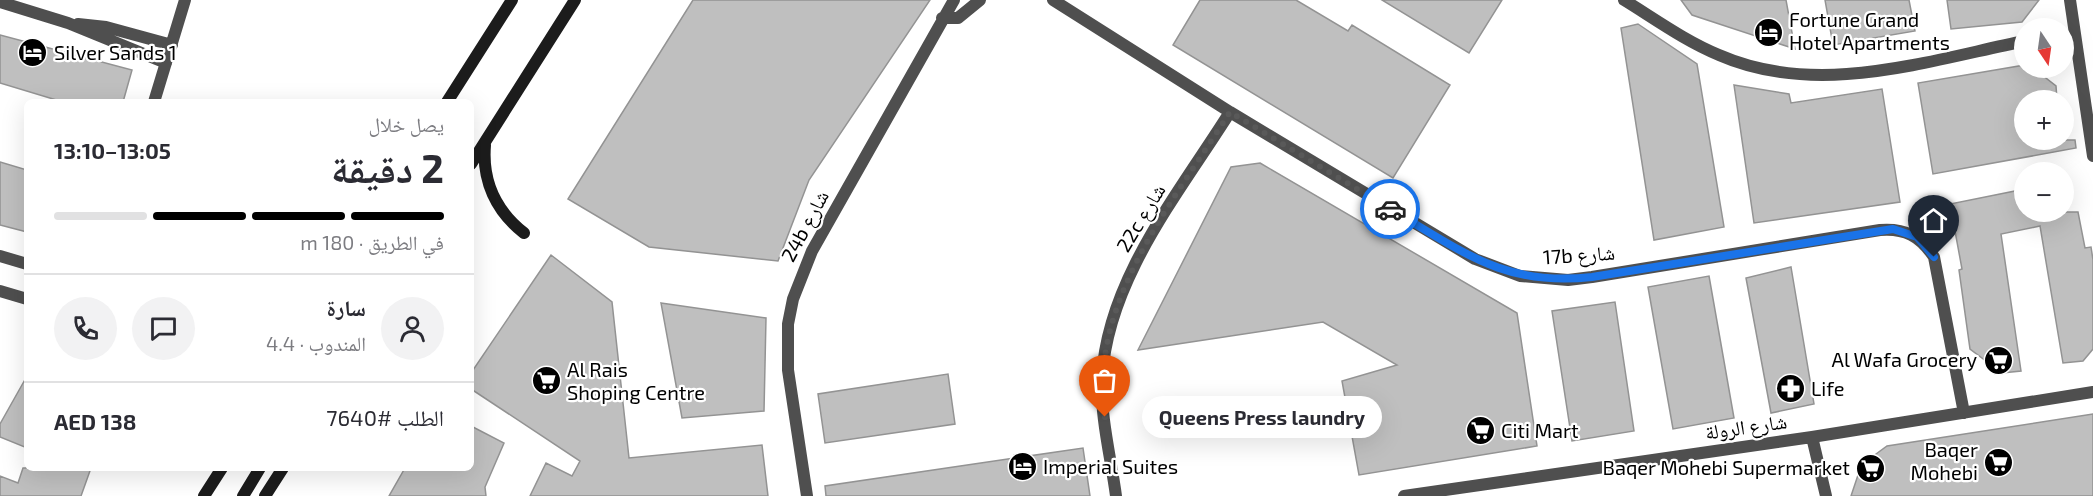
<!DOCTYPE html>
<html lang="ar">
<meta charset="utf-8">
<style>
body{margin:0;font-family:"Exo 2","Noto Naskh Arabic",sans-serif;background:#f2f2f3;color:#2b2b33;direction:rtl;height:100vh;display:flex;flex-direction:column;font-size:22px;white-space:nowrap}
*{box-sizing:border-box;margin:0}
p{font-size:20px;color:#7c7c81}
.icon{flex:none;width:33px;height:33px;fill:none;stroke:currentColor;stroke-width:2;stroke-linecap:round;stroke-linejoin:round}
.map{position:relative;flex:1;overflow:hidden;direction:ltr}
.drawer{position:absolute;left:24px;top:99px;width:450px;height:372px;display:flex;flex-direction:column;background:#fff;border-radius:9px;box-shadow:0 6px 24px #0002;direction:rtl}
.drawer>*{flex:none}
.needle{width:39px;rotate:167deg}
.fabs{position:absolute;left:2014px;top:18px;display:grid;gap:12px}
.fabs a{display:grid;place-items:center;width:60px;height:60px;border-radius:50%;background:#fff;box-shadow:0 6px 24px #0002;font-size:30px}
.pin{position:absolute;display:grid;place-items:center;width:51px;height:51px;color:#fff;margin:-62px -26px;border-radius:50% 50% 50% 0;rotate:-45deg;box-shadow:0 0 6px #0007}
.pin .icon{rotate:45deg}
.courier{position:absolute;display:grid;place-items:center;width:60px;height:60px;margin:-30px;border:4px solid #1a73e8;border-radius:50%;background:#fff;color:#222;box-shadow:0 2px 8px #0007}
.bubble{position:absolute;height:42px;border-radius:21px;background:#fff;box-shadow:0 6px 24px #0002;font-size:20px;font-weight:700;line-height:42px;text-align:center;direction:rtl}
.overview em{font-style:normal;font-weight:700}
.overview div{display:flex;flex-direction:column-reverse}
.overview{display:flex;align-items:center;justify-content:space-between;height:102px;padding:0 30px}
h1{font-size:39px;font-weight:700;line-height:45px}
.bar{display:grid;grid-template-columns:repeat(4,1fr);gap:9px 6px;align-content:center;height:72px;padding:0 30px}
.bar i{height:8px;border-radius:4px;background:#e1e1e2}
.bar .active{background:#000}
.bar p{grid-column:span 4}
.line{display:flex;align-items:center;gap:15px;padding:0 30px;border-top:2px solid #e1e1e2}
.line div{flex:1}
.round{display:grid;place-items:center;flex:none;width:63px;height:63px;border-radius:32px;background:#f2f2f3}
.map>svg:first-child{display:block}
.building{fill:#bfbfbf;stroke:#939393;stroke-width:1.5}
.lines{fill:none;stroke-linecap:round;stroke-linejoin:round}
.minor{stroke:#4f4f4f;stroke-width:12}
.tertiary{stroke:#4f4f4f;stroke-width:12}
.secondary{stroke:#1c1c1c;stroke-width:12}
.done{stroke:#595959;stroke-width:6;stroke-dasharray:0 10.8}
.route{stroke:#1a73e8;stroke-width:8}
.labels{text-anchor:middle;stroke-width:4.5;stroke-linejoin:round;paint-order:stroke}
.poi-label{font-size:20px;fill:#000;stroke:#fff;text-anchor:start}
.street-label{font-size:20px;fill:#000;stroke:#fff}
</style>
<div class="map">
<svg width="2093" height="496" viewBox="0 0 2093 496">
<rect width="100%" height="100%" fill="#fff"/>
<path class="building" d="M 693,0 L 930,0 L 809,180 L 778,261 L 649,247 L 568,199 Z
M 1200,0 L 1296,0 L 1348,31 L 1352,25 L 1450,85 L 1393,178 L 1173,45 Z
M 1382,0 L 1502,0 L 1469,53 Z
M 1681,0 L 1786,0 L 1795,49 L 1692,15 Z
M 1825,0 L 1909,0 L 1915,31 L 1833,45 Z
M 1947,0 L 2039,0 L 2022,22 L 1951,29 Z
M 1638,24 L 1697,64 L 1724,227 L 1654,240 L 1621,28 Z
M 0,35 L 132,70 L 123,102 L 63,102 L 0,83 Z
M 2025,65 L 2025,68 L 2033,68 L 2056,86 L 2057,100 L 2025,100 L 2025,140 L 2075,140 L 2076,148 L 1933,174 L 1918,83 Z
M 1734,85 L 1789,94 L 1791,103 L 1882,89 L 1900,202 L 1754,223 Z
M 0,162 L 27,170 L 27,232 L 0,225 Z
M 1260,163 L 1517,313 L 1537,446 L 1359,475 L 1342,381 L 1397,365 L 1323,322 L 1138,350 L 1231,167 Z
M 2025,189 L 2025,212 L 2078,212 L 2085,248 L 2091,247 L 2093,260 L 2093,349 L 2083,361 L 2063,363 L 2040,226 L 2001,234 L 2021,371 L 2002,373 L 1970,349 L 1959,270 L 1962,269 L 1950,204 Z
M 551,255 L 612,302 L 629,458 L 762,445 L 768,496 L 530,496 L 546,463 L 572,476 L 580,461 L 471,389 L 471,373 Z
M 1791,267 L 1814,404 L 1771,413 L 1746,278 Z
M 1709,276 L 1734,418 L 1673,429 L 1648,287 Z
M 1615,302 L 1634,431 L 1572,441 L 1552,311 Z
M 661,303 L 766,318 L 764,411 L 682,418 Z
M 948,374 L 955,424 L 825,443 L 818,394 Z
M 27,376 L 27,448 L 0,437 L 0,424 Z
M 2093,414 L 2093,496 L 1851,496 L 1858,475 L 1872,457 L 1887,446 Z
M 471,426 L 504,443 L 485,487 L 486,496 L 389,496 L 405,468 L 471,468 Z
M 1083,448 L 1090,496 L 826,496 L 825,486 Z
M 23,468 L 91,468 L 81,496 L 0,496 L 0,476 L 18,483 Z"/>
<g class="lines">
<path class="minor" d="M 1053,0 L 1230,112 L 1475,259 L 1520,276 L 1568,280 L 1592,277 L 1880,230 C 1905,228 1920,236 1934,257 L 1964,413
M 1624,0 C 1655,19 1685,41 1719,55 C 1817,98 1926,61 2025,41
M 2070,0 L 2093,156
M 0,2 L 68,23 L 166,63
M 942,18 L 958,18 L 980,0
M 78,24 L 106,27 L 172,45
M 154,102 L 185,0
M 1812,437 L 1826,496
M 807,496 L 788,370 L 788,324 L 793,299 L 812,251 L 954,0
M 1116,496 C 1111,458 1100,416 1102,378 C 1107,280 1179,193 1230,112
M 1404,496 L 1812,437 L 2093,392"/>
<path class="tertiary" d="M 0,256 L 27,264
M 0,291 L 27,299"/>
<path class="secondary" d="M 447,102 L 512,0
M 485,145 C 482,181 496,211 524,233
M 471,164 L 575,0
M 204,496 L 222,468
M 243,496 L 260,468
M 265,496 L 283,468"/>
</g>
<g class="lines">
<path class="done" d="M 1105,417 C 1088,303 1172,204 1230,112 L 1390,209"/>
<path class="route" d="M 1390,209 C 1462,251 1504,287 1592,277 L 1893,229 L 1917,237 L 1934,257"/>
</g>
<defs>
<symbol id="hotel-disc" viewBox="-11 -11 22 22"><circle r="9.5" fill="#000" stroke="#fff"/><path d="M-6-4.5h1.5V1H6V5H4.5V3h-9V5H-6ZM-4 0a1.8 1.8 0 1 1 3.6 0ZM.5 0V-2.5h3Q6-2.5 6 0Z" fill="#fff"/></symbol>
<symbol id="supermarket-disc" viewBox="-11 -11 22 22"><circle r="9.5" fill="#000" stroke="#fff"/><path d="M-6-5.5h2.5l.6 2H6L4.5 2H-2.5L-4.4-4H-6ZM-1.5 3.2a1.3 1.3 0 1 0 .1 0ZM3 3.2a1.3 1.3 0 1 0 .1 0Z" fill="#fff"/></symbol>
<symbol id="pharmacy-disc" viewBox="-11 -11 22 22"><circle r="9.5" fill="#000" stroke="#fff"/><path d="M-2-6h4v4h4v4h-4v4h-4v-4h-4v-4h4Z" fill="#fff"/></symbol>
</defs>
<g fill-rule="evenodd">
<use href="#hotel-disc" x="1752" y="16" width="33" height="33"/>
<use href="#hotel-disc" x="16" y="36" width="33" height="33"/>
<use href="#supermarket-disc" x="1982" y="344" width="33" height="33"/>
<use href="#supermarket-disc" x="530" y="364" width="33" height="33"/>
<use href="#pharmacy-disc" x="1774" y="372" width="33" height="33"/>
<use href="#supermarket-disc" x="1464" y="414" width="33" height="33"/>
<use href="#supermarket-disc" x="1982" y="446" width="33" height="33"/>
<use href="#hotel-disc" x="1006" y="450" width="33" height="33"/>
<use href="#supermarket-disc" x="1854" y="452" width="33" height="33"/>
</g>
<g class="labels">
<g class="poi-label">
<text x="1789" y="27">Fortune Grand<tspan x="1789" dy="23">Hotel Apartments</tspan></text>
<text x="54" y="60">Silver Sands 1</text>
<text x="1977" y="367" text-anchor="end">Al Wafa Grocery</text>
<text x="567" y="377">Al Rais<tspan x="567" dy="23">Shoping Centre</tspan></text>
<text x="1811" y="396">Life</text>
<text x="1501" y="438">Citi Mart</text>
<text x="1978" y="457" text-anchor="end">Baqer<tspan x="1978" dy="23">Mohebi</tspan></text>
<text x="1043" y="474">Imperial Suites</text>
<text x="1850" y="475" text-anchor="end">Baqer Mohebi Supermarket</text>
</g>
<g class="street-label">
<text transform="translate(1141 218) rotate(-59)" y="7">22c شارع</text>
<text transform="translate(805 226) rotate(-62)" y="7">24b شارع</text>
<text transform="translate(1579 255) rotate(-4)" y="7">17b شارع</text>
<text transform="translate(1746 427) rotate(-8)" y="7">شارع الرولة</text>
</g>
</g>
</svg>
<div class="fabs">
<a><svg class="needle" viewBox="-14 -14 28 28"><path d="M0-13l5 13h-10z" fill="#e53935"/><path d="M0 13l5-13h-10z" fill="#7c7c81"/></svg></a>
<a>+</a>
<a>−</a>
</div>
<div class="pin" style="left:1105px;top:417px;background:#ea580c"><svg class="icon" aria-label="bag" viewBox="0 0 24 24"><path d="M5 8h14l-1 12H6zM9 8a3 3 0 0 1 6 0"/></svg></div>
<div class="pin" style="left:1934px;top:257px;background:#1f2937"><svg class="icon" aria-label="home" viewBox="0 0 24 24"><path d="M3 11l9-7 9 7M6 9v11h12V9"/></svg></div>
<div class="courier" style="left:1390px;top:209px"><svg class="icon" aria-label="car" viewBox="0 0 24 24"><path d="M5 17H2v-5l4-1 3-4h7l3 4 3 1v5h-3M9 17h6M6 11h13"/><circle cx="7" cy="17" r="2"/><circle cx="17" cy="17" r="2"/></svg></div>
<div class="bubble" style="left:1142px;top:396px;width:240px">Queens Press laundry</div>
<section class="drawer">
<div class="overview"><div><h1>2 دقيقة</h1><p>يصل خلال</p></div><em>13:05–13:10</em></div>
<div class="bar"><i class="active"></i><i class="active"></i><i class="active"></i><i></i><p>في الطريق · 180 m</p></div>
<div class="line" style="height:108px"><a class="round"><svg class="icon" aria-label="person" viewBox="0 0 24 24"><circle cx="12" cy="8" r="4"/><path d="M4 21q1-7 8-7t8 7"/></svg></a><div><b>سارة</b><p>المندوب · 4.4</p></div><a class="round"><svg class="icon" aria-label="chat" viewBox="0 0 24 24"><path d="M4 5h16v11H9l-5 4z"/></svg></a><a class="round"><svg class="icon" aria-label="phone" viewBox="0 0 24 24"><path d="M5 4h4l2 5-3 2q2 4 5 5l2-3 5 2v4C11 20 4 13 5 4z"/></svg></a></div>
<div class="line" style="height:78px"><div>الطلب #7640</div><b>AED 138</b></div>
</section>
</div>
